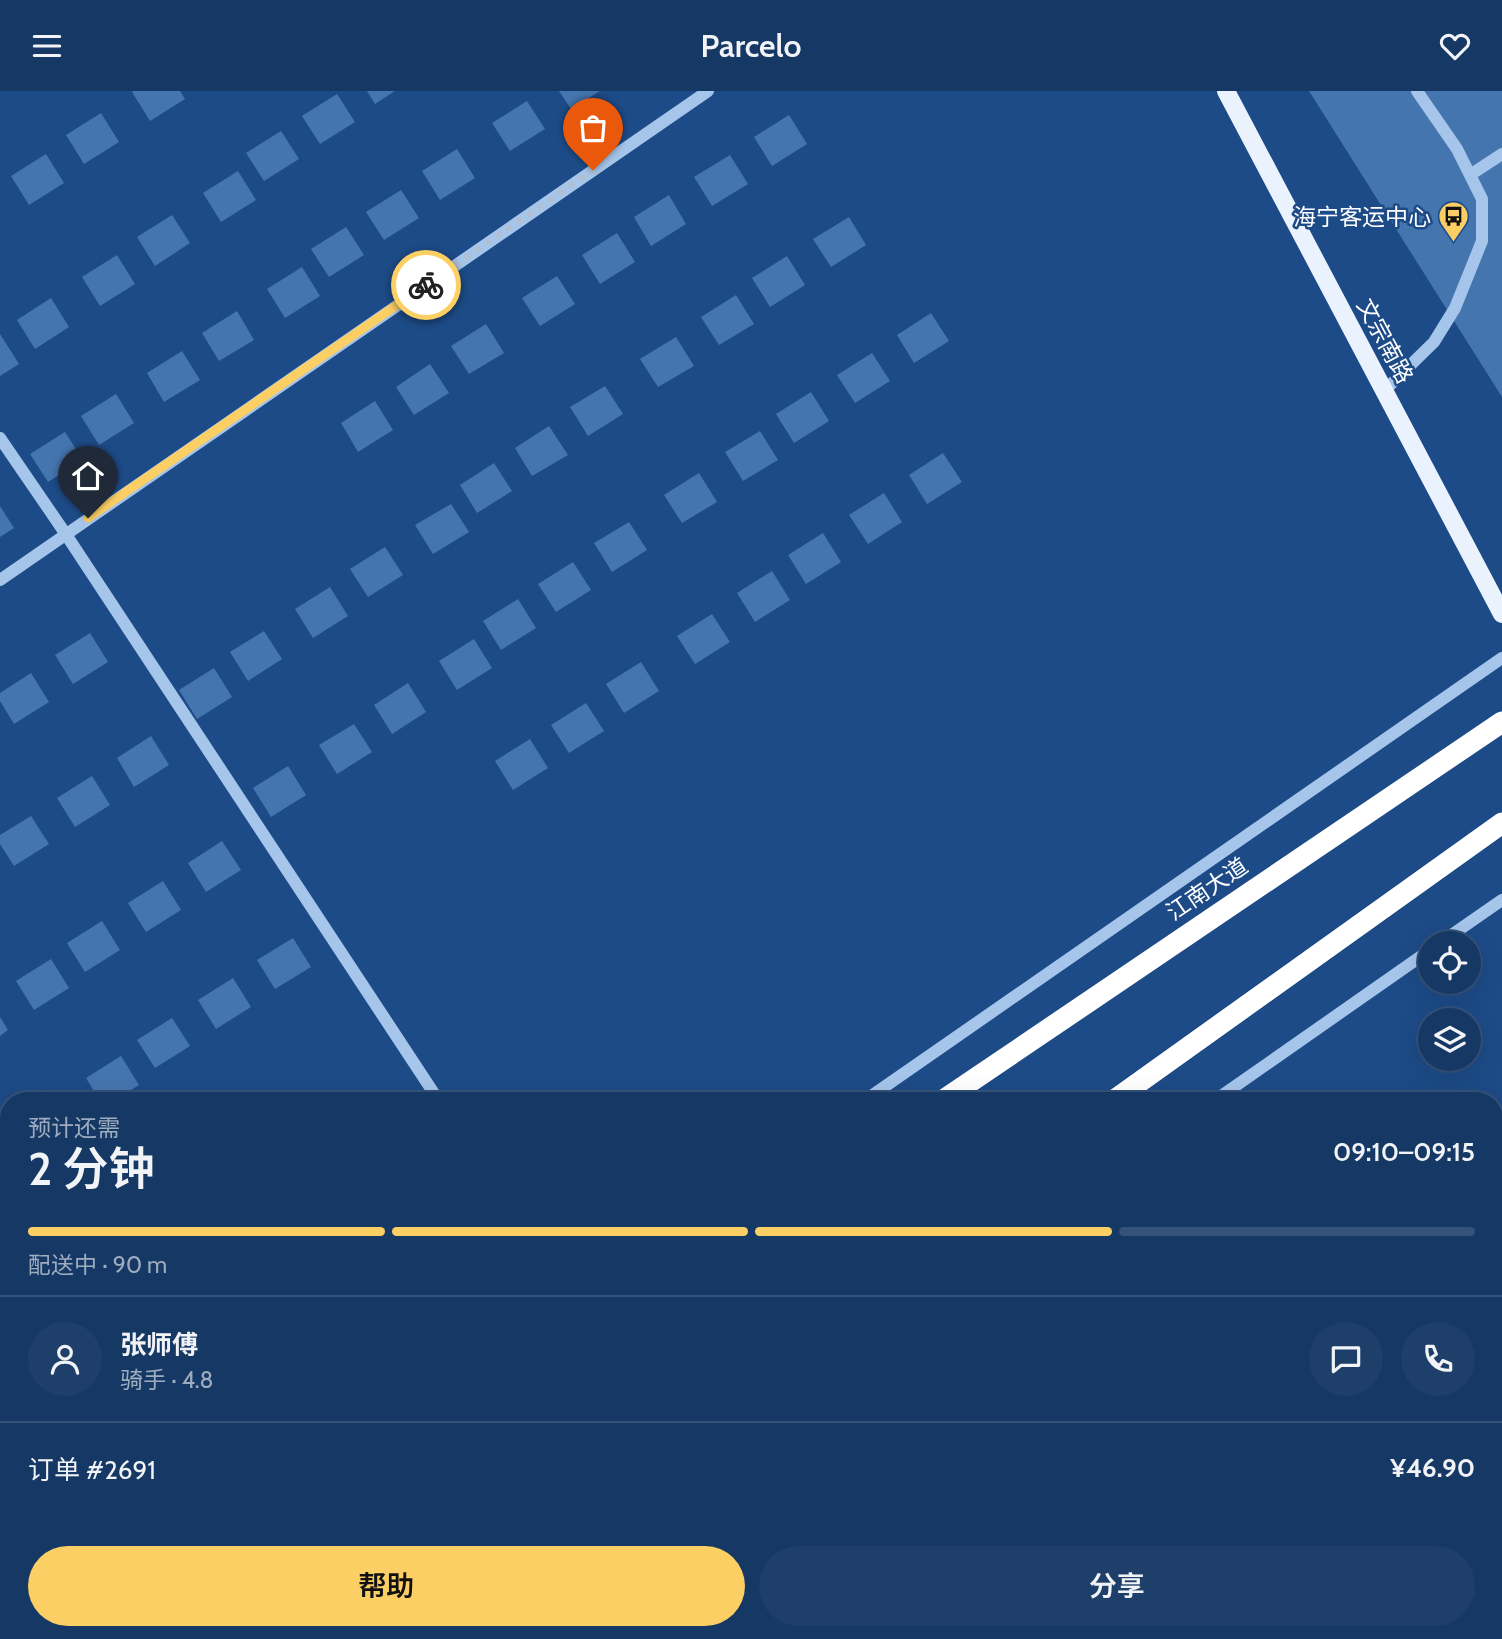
<!DOCTYPE html>
<html lang="zh">
<meta charset="utf-8">
<style>
body{margin:0;font-family:Cabin,"Noto Sans SC",sans-serif;background:#1f3f6b;color:#f1f3f6;height:100vh;display:flex;flex-direction:column;font-size:26px;white-space:nowrap}
*{box-sizing:border-box;margin:0}
p{font-size:23px;color:#9eacbf}
.icon{flex:none;width:38px;height:38px;fill:none;stroke:currentColor;stroke-width:2;stroke-linecap:round;stroke-linejoin:round}
.map{position:relative;flex:1;overflow:hidden}
.panel{position:absolute;left:0px;top:1001px;width:1503px;height:548px;display:flex;flex-direction:column;background:#163865;border-radius:28px 28px 0 0;box-shadow:0 7px 28px #0002,0 0 0 2px #355279}
.panel>*{flex:none}
.tools{position:absolute;left:1418px;top:840px;display:grid;gap:14px}
.tools a{display:grid;place-items:center;width:63px;height:63px;border-radius:50%;background:#163865;box-shadow:0 7px 28px #0002,0 0 0 2px #355279;font-size:35px}
.pin{position:absolute;display:grid;place-items:center;width:60px;height:60px;color:#fff;margin:-72px -30px;border-radius:50% 50% 50% 0;rotate:-45deg;box-shadow:0 0 7px #0007}
.pin .icon{rotate:45deg}
.courier{position:absolute;display:grid;place-items:center;width:70px;height:70px;margin:-35px;border:5px solid #fbcf64;border-radius:50%;background:#fff;color:#222;box-shadow:0 2px 9px #0007}
.head em{font-style:normal;font-weight:600}
.head div{display:flex;flex-direction:column-reverse}
.head{display:flex;align-items:center;justify-content:space-between;height:119px;padding:0 28px}
h1{font-size:46px;font-weight:600;line-height:52px}
.bar{display:grid;grid-template-columns:repeat(4,1fr);gap:10px 7px;align-content:center;height:84px;padding:0 28px}
.bar i{height:9px;border-radius:5px;background:#355279}
.bar .selected{background:#fbcf64}
.bar p{grid-column:span 4}
.line{display:flex;align-items:center;gap:18px;padding:0 28px;border-top:2px solid #355279}
.line div{flex:1}
.round{display:grid;place-items:center;flex:none;width:74px;height:74px;border-radius:37px;background:#1f3f6b}
.action{display:flex;gap:14px;margin-top:auto;padding:14px 28px}
.action a{flex:1;height:80px;border-radius:42px;background:#fbcf64;color:#111;font-size:28px;font-weight:600;line-height:80px;text-align:center}
.action a+a{background:#1f3f6b;color:#f1f3f6}
header{display:flex;justify-content:space-between;align-items:center;height:91px;padding:0 28px;background:#163865;font-size:32px;font-weight:600}
.map>svg:first-child{display:block}
.building{fill:#4575af}
.lines{fill:none;stroke-linecap:round;stroke-linejoin:round}
.minor{stroke:#a6c5eb;stroke-width:12}
.major{stroke:#eaf2fe;stroke-width:18}
.highway{stroke:#fff;stroke-width:21}
.done{stroke:#b0c0d5;stroke-width:7;stroke-dasharray:0 12.6}
.route{stroke:#fbcf64;stroke-width:9}
.labels{text-anchor:middle;stroke-width:5;stroke-linejoin:round;paint-order:stroke}
.poi-label{font-size:23px;fill:#fff;stroke:#1d4b87;text-anchor:end}
.street-label{font-size:23px;fill:#fff;stroke:#1d4b87}
</style>
<header><svg class="icon" aria-label="menu" viewBox="0 0 24 24"><path d="M4 6h16M4 12h16M4 18h16"/></svg>Parcelo<svg class="icon" aria-label="heart" viewBox="0 0 24 24"><path d="M12 20l-8-8c-3-5 5-10 8-4 3-6 11-1 8 4z"/></svg></header>
<div class="map">
<svg width="1502" height="1548" viewBox="0 0 1502 1548">
<rect width="100%" height="100%" fill="#1d4b87"/>
<path class="building" d="M 133,0 L 180,0 L 185,8 L 150,30 L 132,1 Z
M 367,0 L 395,0 L 375,13 Z
M 559,0 L 600,0 L 571,18 Z
M 1309,0 L 1502,0 L 1502,306 Z
M 337,3 L 355,31 L 320,53 L 302,25 Z
M 527,10 L 545,38 L 510,60 L 492,32 Z
M 101,22 L 119,51 L 84,73 L 66,44 Z
M 789,24 L 807,53 L 772,75 L 754,46 Z
M 281,40 L 299,68 L 264,90 L 246,62 Z
M 457,58 L 475,87 L 440,109 L 422,80 Z
M 46,63 L 64,92 L 29,114 L 11,85 Z
M 730,64 L 748,93 L 712,115 L 694,86 Z
M 238,80 L 256,109 L 221,131 L 203,102 Z
M 401,99 L 419,127 L 384,149 L 366,121 Z
M 669,104 L 686,133 L 651,155 L 634,126 Z
M 172,124 L 190,152 L 155,175 L 137,146 Z
M 849,126 L 866,154 L 831,176 L 813,148 Z
M 346,136 L 364,164 L 329,186 L 311,158 Z
M 617,142 L 635,171 L 600,193 L 582,164 Z
M 117,164 L 135,193 L 100,215 L 82,186 Z
M 787,165 L 805,194 L 770,216 L 752,187 Z
M 302,176 L 320,205 L 285,227 L 267,198 Z
M 557,185 L 575,213 L 540,235 L 522,207 Z
M 736,204 L 754,233 L 719,254 L 701,226 Z
M 51,207 L 69,236 L 35,258 L 17,229 Z
M 237,220 L 254,249 L 219,270 L 202,242 Z
M 931,222 L 949,250 L 914,272 L 897,244 Z
M 486,233 L 504,262 L 469,283 L 451,255 Z
M 0,243 L 19,273 L 0,285 Z
M 676,246 L 694,275 L 658,296 L 640,268 Z
M 182,260 L 200,289 L 164,311 L 147,282 Z
M 872,262 L 890,290 L 855,312 L 837,284 Z
M 430,273 L 449,302 L 414,324 L 396,296 Z
M 605,295 L 623,323 L 588,345 L 570,316 Z
M 811,301 L 829,330 L 794,352 L 776,323 Z
M 116,303 L 134,332 L 99,354 L 81,325 Z
M 375,310 L 393,339 L 358,361 L 341,332 Z
M 549,335 L 568,364 L 532,385 L 515,357 Z
M 760,340 L 778,369 L 743,390 L 725,361 Z
M 65,341 L 83,369 L 48,391 L 30,363 Z
M 943,362 L 962,391 L 927,413 L 909,384 Z
M 494,372 L 512,400 L 477,422 L 460,394 Z
M 699,382 L 717,411 L 682,432 L 664,404 Z
M 884,402 L 902,431 L 868,453 L 849,424 Z
M 451,413 L 469,441 L 433,463 L 415,434 Z
M 0,415 L 14,437 L 0,446 Z
M 629,431 L 647,459 L 612,481 L 594,452 Z
M 823,442 L 841,471 L 806,493 L 788,464 Z
M 385,456 L 403,484 L 368,506 L 350,478 Z
M 573,471 L 591,499 L 556,521 L 538,493 Z
M 772,480 L 790,509 L 755,531 L 737,502 Z
M 330,496 L 348,525 L 313,547 L 295,518 Z
M 518,508 L 536,537 L 501,559 L 483,530 Z
M 712,523 L 730,551 L 695,573 L 677,545 Z
M 264,540 L 282,568 L 248,590 L 230,561 Z
M 90,542 L 108,571 L 73,593 L 55,564 Z
M 474,548 L 492,577 L 457,599 L 439,570 Z
M 641,571 L 659,600 L 624,622 L 606,593 Z
M 214,577 L 232,606 L 197,628 L 179,599 Z
M 31,582 L 49,611 L 14,633 L 0,610 L 0,602 Z
M 408,592 L 426,621 L 392,643 L 374,614 Z
M 586,612 L 604,640 L 569,662 L 551,634 Z
M 354,633 L 372,661 L 337,683 L 319,654 Z
M 151,645 L 169,674 L 134,696 L 117,667 Z
M 530,648 L 548,677 L 513,699 L 495,670 Z
M 288,675 L 306,704 L 271,726 L 253,697 Z
M 92,685 L 110,714 L 75,736 L 57,707 Z
M 31,725 L 49,753 L 14,775 L 0,753 L 0,744 Z
M 222,750 L 241,779 L 206,801 L 188,772 Z
M 163,790 L 181,819 L 146,841 L 128,812 Z
M 102,830 L 120,859 L 85,881 L 67,852 Z
M 293,847 L 311,876 L 275,898 L 257,869 Z
M 51,868 L 69,897 L 34,919 L 16,890 Z
M 233,887 L 251,916 L 216,938 L 198,909 Z
M 0,926 L 8,939 L 0,945 Z
M 172,927 L 190,955 L 155,977 L 137,949 Z
M 121,965 L 139,994 L 113,1010 L 100,1010 L 86,987 Z
M 1502,1032 L 1502,1121 L 1494,1126 L 1494,1037 Z
M 1502,1237 L 1502,1327 L 1494,1333 L 1494,1243 Z
M 1502,1426 L 1502,1502 L 1494,1492 L 1494,1432 Z
M 837,1540 L 881,1540 L 873,1546 L 874,1548 L 826,1548 Z
M 1050,1540 L 1142,1540 L 1147,1548 L 1040,1548 Z
M 1190,1540 L 1324,1540 L 1329,1548 L 1196,1548 Z
M 1415,1540 L 1463,1540 L 1468,1548 L 1402,1548 Z"/>
<g class="lines">
<path class="minor" d="M 1470,84 L 1502,63
M 1384,300 L 1434,251 L 1455,217 L 1482,150 L 1482,108 L 1457,58 L 1417,0
M 0,347 L 65,442 L 439,1010
M 0,489 L 708,0
M 1440,852 L 1502,809
M 864,1010 L 1502,567
M 1214,1010 L 1430,859
M 97,1548 L 108,1540
M 442,1548 L 454,1540"/>
<path class="major" d="M 1226,0 L 1502,523"/>
<path class="highway" d="M 942,1010 L 1502,631
M 1113,1010 L 1502,732
M 170,1548 L 181,1540
M 349,1548 L 361,1540"/>
</g>
<g class="lines">
<path class="done" d="M 426,194 L 593,79"/>
<path class="route" d="M 88,427 L 426,194"/>
</g>
<defs>
<symbol id="bus-pin" viewBox="-11 -11 22 30"><path d="M0 17L-7.5 6A9.5 9.5 0 1 1 7.5 6Z" fill="#fbcf64" stroke="#1d4b87"/><path d="M-5-6H5V4H4V6H2V4H-2V6H-4V4H-5ZM-3.5-4V0h7V-4ZM-3.5 1.2v1.5H-2V1.2ZM2 1.2v1.5H3.5V1.2Z" fill="#111"/></symbol>
</defs>
<g fill-rule="evenodd">
<use href="#bus-pin" x="1436" y="108" width="35" height="47"/>
</g>
<g class="labels">
<g class="poi-label">
<text x="1431" y="134">海宁客运中心</text>
</g>
<g class="street-label">
<text transform="translate(1385 250) rotate(62)" y="8">文宗南路</text>
<text transform="translate(1207 798) rotate(-34)" y="8">江南大道</text>
</g>
</g>
</svg>
<div class="tools">
<a><svg class="icon" aria-label="locate" viewBox="0 0 24 24"><circle cx="12" cy="12" r="6"/><path d="M12 2v4M12 18v4M2 12h4M18 12h4"/></svg></a>
<a><svg class="icon" aria-label="layers" viewBox="0 0 24 24"><path d="M12 4l9 5-9 5-9-5zM3 14l9 5 9-5"/></svg></a>
</div>
<div class="pin" style="left:593px;top:79px;background:#ea580c"><svg class="icon" aria-label="bag" viewBox="0 0 24 24"><path d="M5 8h14l-1 12H6zM9 8a3 3 0 0 1 6 0"/></svg></div>
<div class="pin" style="left:88px;top:427px;background:#1f2937"><svg class="icon" aria-label="home" viewBox="0 0 24 24"><path d="M3 11l9-7 9 7M6 9v11h12V9"/></svg></div>
<div class="courier" style="left:426px;top:194px"><svg class="icon" aria-label="bike" viewBox="0 0 24 24"><circle cx="6" cy="16" r="4"/><circle cx="18" cy="16" r="4"/><path d="M6 16l4-8h5l3 8M10 8l3 8H6M13 5h3"/></svg></div>
<section class="panel">
<div class="head"><div><h1>2 分钟</h1><p>预计还需</p></div><em>09:10–09:15</em></div>
<div class="bar"><i class="selected"></i><i class="selected"></i><i class="selected"></i><i></i><p>配送中 · 90 m</p></div>
<div class="line" style="height:126px"><a class="round"><svg class="icon" aria-label="person" viewBox="0 0 24 24"><circle cx="12" cy="8" r="4"/><path d="M4 21q1-7 8-7t8 7"/></svg></a><div><b>张师傅</b><p>骑手 · 4.8</p></div><a class="round"><svg class="icon" aria-label="chat" viewBox="0 0 24 24"><path d="M4 5h16v11H9l-5 4z"/></svg></a><a class="round"><svg class="icon" aria-label="phone" viewBox="0 0 24 24"><path d="M5 4h4l2 5-3 2q2 4 5 5l2-3 5 2v4C11 20 4 13 5 4z"/></svg></a></div>
<div class="line" style="height:91px"><div>订单 #2691</div><b>¥46.90</b></div>
<div class="action"><a>帮助</a><a>分享</a></div>
</section>
</div>
